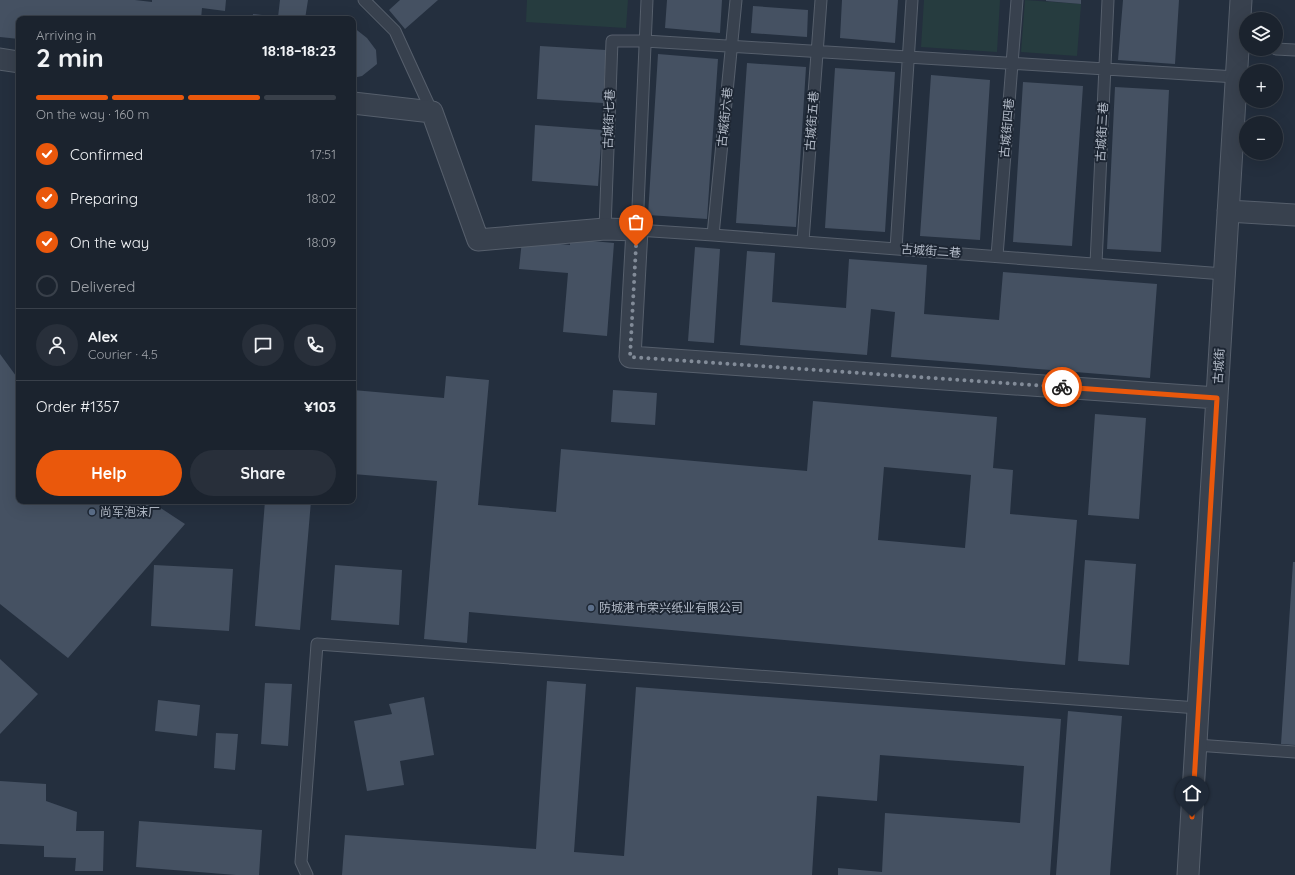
<!DOCTYPE html>
<meta charset="utf-8">
<style>
body{margin:0;font-family:Quicksand,"Noto Sans SC",sans-serif;background:#282f3a;color:#f1f3f6;height:100vh;display:flex;flex-direction:column;font-size:15px;white-space:nowrap}
*{box-sizing:border-box;margin:0}
p{font-size:13px;color:#a0a4aa}
.icon{flex:none;width:22px;height:22px;fill:none;stroke:currentColor;stroke-width:2;stroke-linecap:round;stroke-linejoin:round}
.map{position:relative;flex:1;overflow:hidden}
.sheet{position:absolute;left:16px;top:16px;width:340px;height:488px;display:flex;flex-direction:column;background:#1b232e;border-radius:8px;box-shadow:0 4px 16px #0002,0 0 0 1px #39404a}
.sheet>*{flex:none}
.buttons{position:absolute;left:1239px;top:12px;display:grid;gap:8px}
.buttons a{display:grid;place-items:center;width:44px;height:44px;border-radius:50%;background:#1b232e;box-shadow:0 4px 16px #0002,0 0 0 1px #39404a;font-size:20px}
.pin{position:absolute;display:grid;place-items:center;width:34px;height:34px;color:#fff;margin:-41px -17px;border-radius:50% 50% 50% 0;rotate:-45deg;box-shadow:0 0 4px #0007}
.pin .icon{rotate:45deg}
.courier{position:absolute;display:grid;place-items:center;width:40px;height:40px;margin:-20px;border:3px solid #ea580c;border-radius:50%;background:#fff;color:#222;box-shadow:0 1px 5px #0007}
.overview em{font-style:normal;font-weight:700}
.overview div{display:flex;flex-direction:column-reverse}
.overview{display:flex;align-items:center;justify-content:space-between;height:68px;padding:0 20px}
h1{font-size:26px;font-weight:700;line-height:30px}
.bar{display:grid;grid-template-columns:repeat(4,1fr);gap:6px 4px;align-content:center;height:48px;padding:0 20px}
.bar i{height:5px;border-radius:3px;background:#39404a}
.bar .current{background:#ea580c}
.bar p{grid-column:span 4}
.line{display:flex;align-items:center;gap:10px;padding:0 20px;border-top:1px solid #39404a}
.line div{flex:1}
.round{display:grid;place-items:center;flex:none;width:42px;height:42px;border-radius:21px;background:#282f3a}
ol{padding:0 20px;list-style:none}
li{display:flex;align-items:center;gap:12px;height:44px}
li p{margin-inline-start:auto}
li .icon{padding:4px;border-radius:50%;background:#ea580c;color:#fff;stroke-width:4}
li:last-child{color:#a0a4aa}
li i{width:22px;height:22px;border:2px solid #39404a;border-radius:50%}
.cta{display:flex;gap:8px;margin-top:auto;padding:8px 20px}
.cta a{flex:1;height:46px;border-radius:24px;background:#ea580c;color:#fff;font-size:16px;font-weight:700;line-height:46px;text-align:center}
.cta a+a{background:#282f3a;color:#f1f3f6}
.map>svg:first-child{display:block}
.green{fill:#263c3f}
.building{fill:#455162;fill-rule:evenodd}
.lines{fill:none;stroke-linecap:round;stroke-linejoin:round}
.service-casing{stroke:#565f6c;stroke-width:13}
.minor-casing{stroke:#565f6c;stroke-width:23}
.service{stroke:#38414e;stroke-width:11}
.minor{stroke:#38414e;stroke-width:21}
.done{stroke:#828b98;stroke-width:4;stroke-dasharray:0 7.2}
.route{stroke:#ea580c;stroke-width:5}
.service-dot{fill:#5c6f8a;stroke:#1d2633;stroke-width:1.5}
.labels{text-anchor:middle;stroke-width:4;stroke-linejoin:round;paint-order:stroke}
.street-label{font-size:12px;fill:#b4bcc9;stroke:#1d2633}
.poi-label{font-size:12px;fill:#b4bcc9;stroke:#1d2633;text-anchor:start}
</style>
<div class="map">
<svg width="1295" height="875" viewBox="0 0 1295 875">
<rect width="100%" height="100%" fill="#242f3e"/>
<path class="green" d="M 527,0 L 628,0 L 626,28 L 526,22 Z
M 924,0 L 1000,0 L 997,52 L 921,47 Z
M 1025,0 L 1081,4 L 1077,56 L 1021,52 Z"/>
<path class="building" d="M 0,0 L 135,0 L 152,2 L 152,0 L 226,0 L 225,11 L 202,8 L 201,19 L 19,19 L 19,39 L 0,37 Z
M 280,0 L 308,0 L 305,19 L 253,19 L 253,14 L 278,17 Z
M 400,0 L 438,0 L 405,29 L 389,10 Z
M 667,0 L 722,0 L 720,33 L 665,28 Z
M 842,0 L 898,0 L 895,43 L 840,38 Z
M 1046,0 L 1081,0 L 1081,4 L 1046,1 Z
M 1123,0 L 1179,0 L 1175,64 L 1118,60 Z
M 753,6 L 808,10 L 807,37 L 751,33 Z
M 353,27 L 367,38 L 376,50 L 377,64 L 362,76 L 353,78 Z
M 540,46 L 606,50 L 603,103 L 537,99 Z
M 658,54 L 718,59 L 707,219 L 648,215 Z
M 747,63 L 806,67 L 796,227 L 736,223 Z
M 835,68 L 895,72 L 885,232 L 825,228 Z
M 931,75 L 990,80 L 980,240 L 920,236 Z
M 1023,82 L 1083,86 L 1072,246 L 1013,242 Z
M 1115,87 L 1169,90 L 1161,252 L 1107,249 Z
M 535,125 L 602,130 L 598,186 L 532,181 Z
M 570,239 L 614,243 L 607,336 L 563,332 L 568,273 L 519,269 L 522,240 L 570,245 Z
M 695,247 L 720,249 L 714,343 L 688,341 Z
M 747,251 L 775,253 L 772,302 L 846,308 L 849,259 L 927,265 L 924,314 L 999,320 L 1003,272 L 1157,284 L 1150,378 L 891,357 L 895,312 L 871,309 L 867,355 L 740,345 Z
M 0,354 L 19,380 L 19,501 L 150,501 L 185,524 L 68,658 L 0,604 Z
M 446,376 L 489,380 L 478,505 L 556,512 L 561,449 L 807,471 L 813,401 L 997,417 L 993,468 L 1013,470 L 1010,514 L 1077,520 L 1065,665 L 469,612 L 467,643 L 424,639 L 437,481 L 353,474 L 353,390 L 444,398 ZM 884,467 L 971,475 L 965,548 L 878,540 Z
M 613,390 L 657,393 L 655,425 L 611,422 Z
M 1095,414 L 1146,418 L 1139,519 L 1088,515 Z
M 265,501 L 311,501 L 300,630 L 255,626 Z
M 1085,560 L 1136,564 L 1129,665 L 1078,661 Z
M 1293,562 L 1295,562 L 1295,745 L 1281,744 Z
M 154,565 L 233,569 L 229,631 L 151,626 Z
M 335,565 L 402,570 L 399,625 L 331,620 Z
M 0,659 L 38,694 L 0,734 Z
M 547,681 L 586,684 L 574,852 L 624,856 L 636,687 L 1061,719 L 1050,875 L 838,875 L 838,868 L 882,872 L 885,813 L 1020,823 L 1024,766 L 880,755 L 877,801 L 817,796 L 812,875 L 342,875 L 345,835 L 536,849 Z
M 265,683 L 292,684 L 288,746 L 261,744 Z
M 424,697 L 434,755 L 400,761 L 404,785 L 367,791 L 354,721 L 392,714 L 389,704 Z
M 158,700 L 200,705 L 197,736 L 155,731 Z
M 1068,711 L 1122,716 L 1110,875 L 1056,875 Z
M 216,733 L 238,734 L 235,770 L 214,768 Z
M 0,781 L 46,784 L 46,801 L 77,812 L 76,831 L 104,831 L 103,871 L 75,871 L 76,858 L 44,857 L 44,846 L 0,844 Z
M 139,821 L 262,830 L 259,875 L 236,875 L 136,867 Z"/>
<g class="lines">
<defs>
<path id="service" d="M 364,0 L 395,31 L 432,112
M 647,0 L 637,230 L 713,235 L 1224,274
M 1276,49 L 1295,50
M 605,229 L 612,41 L 645,41 L 1236,77
M 713,235 L 736,0
M 803,241 L 821,0
M 896,249 L 912,0
M 997,256 L 1017,0
M 1096,264 L 1108,0
M 1196,745 L 1295,752
M 307,875 L 301,862 L 317,644 L 1198,708"/>
<path id="minor" d="M 0,59 L 19,62
M 353,103 L 432,112 L 478,240 L 605,229 L 637,230 L 630,357 L 1217,398
M 1228,211 L 1295,215
M 1188,875 L 1241,0"/>
</defs>
<use href="#service" class="service-casing"/>
<use href="#minor" class="minor-casing"/>
<use href="#service" class="service"/>
<use href="#minor" class="minor"/>
</g>
<g class="lines">
<path class="done" d="M 636,246 L 630,357 L 1062,387"/>
<path class="route" d="M 1062,387 L 1217,398 L 1192,817"/>
</g>
<g class="service-dot">
<circle cx="92" cy="512" r="4"/>
<circle cx="591" cy="608" r="4"/>
</g>
<g class="labels">
<g class="street-label">
<text transform="translate(725 117) rotate(-84)" y="4">古城街六巷</text>
<text transform="translate(609 119) rotate(-88)" y="4">古城街七巷</text>
<text transform="translate(812 121) rotate(-86)" y="4">古城街五巷</text>
<text transform="translate(1007 128) rotate(-85)" y="4">古城街四巷</text>
<text transform="translate(1102 132) rotate(-87)" y="4">古城街三巷</text>
<text transform="translate(931 251) rotate(4)" y="4">古城街二巷</text>
<text transform="translate(1219 366) rotate(-87)" y="4">古城街</text>
</g>
<g class="poi-label">
<text x="100" y="516">尚军泡沫厂</text>
<text x="599" y="612">防城港市荣兴纸业有限公司</text>
</g>
</g>
</svg>
<div class="buttons">
<a><svg class="icon" aria-label="layers" viewBox="0 0 24 24"><path d="M12 4l9 5-9 5-9-5zM3 14l9 5 9-5"/></svg></a>
<a>+</a>
<a>−</a>
</div>
<div class="pin" style="left:636px;top:246px;background:#ea580c"><svg class="icon" aria-label="bag" viewBox="0 0 24 24"><path d="M5 8h14l-1 12H6zM9 8a3 3 0 0 1 6 0"/></svg></div>
<div class="pin" style="left:1192px;top:817px;background:#1f2937"><svg class="icon" aria-label="home" viewBox="0 0 24 24"><path d="M3 11l9-7 9 7M6 9v11h12V9"/></svg></div>
<div class="courier" style="left:1062px;top:387px"><svg class="icon" aria-label="bike" viewBox="0 0 24 24"><circle cx="6" cy="16" r="4"/><circle cx="18" cy="16" r="4"/><path d="M6 16l4-8h5l3 8M10 8l3 8H6M13 5h3"/></svg></div>
<section class="sheet">
<div class="overview"><div><h1>2 min</h1><p>Arriving in</p></div><em>18:18–18:23</em></div>
<div class="bar"><i class="current"></i><i class="current"></i><i class="current"></i><i></i><p>On the way · 160 m</p></div>
<ol>
<li><svg class="icon" aria-label="check" viewBox="0 0 24 24"><path d="M5 12l5 5 9-10"/></svg>Confirmed<p>17:51</p></li>
<li><svg class="icon" aria-label="check" viewBox="0 0 24 24"><path d="M5 12l5 5 9-10"/></svg>Preparing<p>18:02</p></li>
<li><svg class="icon" aria-label="check" viewBox="0 0 24 24"><path d="M5 12l5 5 9-10"/></svg>On the way<p>18:09</p></li>
<li><i></i>Delivered</li>
</ol>
<div class="line" style="height:72px"><a class="round"><svg class="icon" aria-label="person" viewBox="0 0 24 24"><circle cx="12" cy="8" r="4"/><path d="M4 21q1-7 8-7t8 7"/></svg></a><div><b>Alex</b><p>Courier · 4.5</p></div><a class="round"><svg class="icon" aria-label="chat" viewBox="0 0 24 24"><path d="M4 5h16v11H9l-5 4z"/></svg></a><a class="round"><svg class="icon" aria-label="phone" viewBox="0 0 24 24"><path d="M5 4h4l2 5-3 2q2 4 5 5l2-3 5 2v4C11 20 4 13 5 4z"/></svg></a></div>
<div class="line" style="height:52px"><div>Order #1357</div><b>¥103</b></div>
<div class="cta"><a>Help</a><a>Share</a></div>
</section>
</div>
